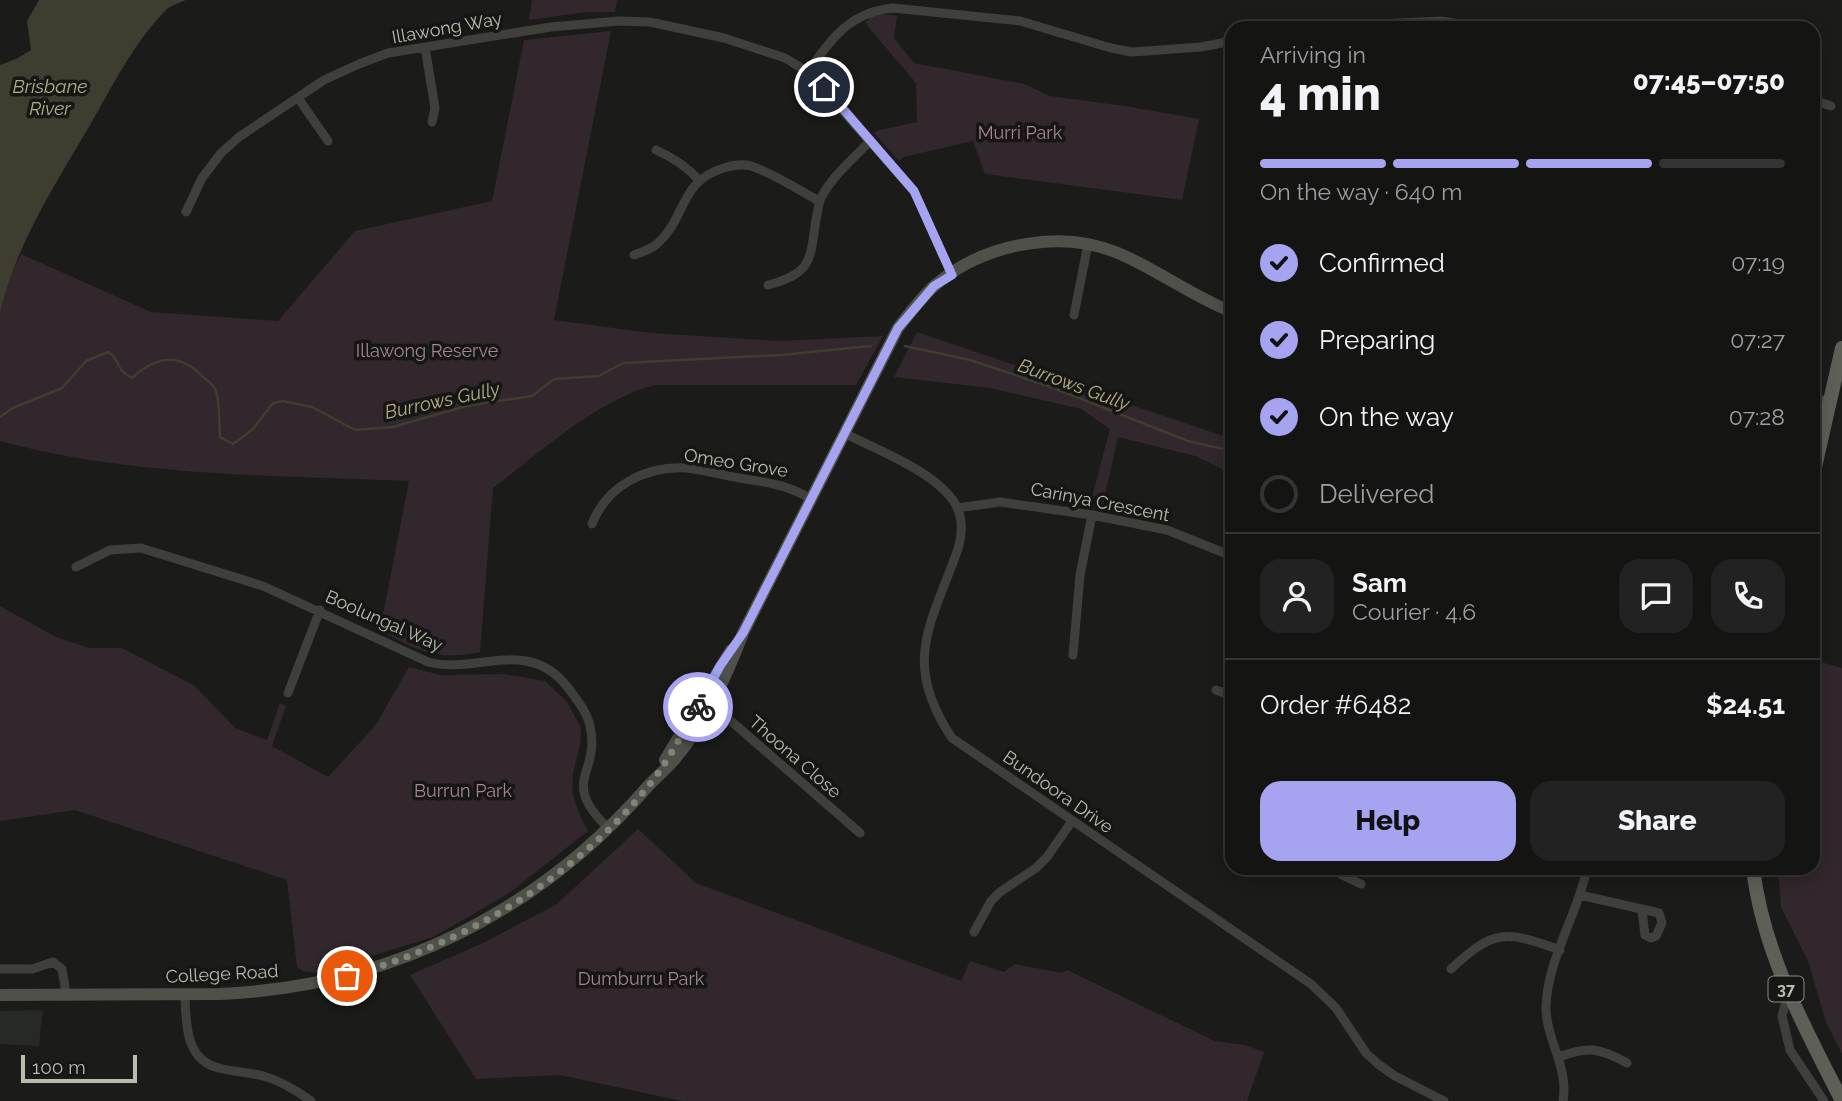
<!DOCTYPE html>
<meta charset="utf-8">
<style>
body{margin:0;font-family:Raleway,sans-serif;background:#212221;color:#f1f3f6;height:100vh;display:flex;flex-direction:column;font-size:26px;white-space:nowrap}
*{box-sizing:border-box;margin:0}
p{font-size:23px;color:#9d9fa0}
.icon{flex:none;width:38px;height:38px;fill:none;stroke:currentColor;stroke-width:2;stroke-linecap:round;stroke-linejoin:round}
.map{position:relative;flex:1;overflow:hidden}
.panel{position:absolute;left:1225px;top:21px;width:595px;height:854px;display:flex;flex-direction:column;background:#141513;border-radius:21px;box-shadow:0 4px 18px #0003,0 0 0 2px #333433}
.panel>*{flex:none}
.scale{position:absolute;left:21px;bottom:18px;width:116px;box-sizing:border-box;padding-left:7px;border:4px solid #babbad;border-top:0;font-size:19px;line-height:24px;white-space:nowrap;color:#babbad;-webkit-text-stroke:5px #161714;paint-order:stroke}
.pin{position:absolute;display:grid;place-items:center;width:60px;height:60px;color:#fff;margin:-30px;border:4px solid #fff;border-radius:50%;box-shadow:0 2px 7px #0007}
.courier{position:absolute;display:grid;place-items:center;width:70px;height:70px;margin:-35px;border:5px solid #a6a3f1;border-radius:50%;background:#fff;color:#222;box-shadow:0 2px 9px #0007}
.overview em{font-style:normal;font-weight:800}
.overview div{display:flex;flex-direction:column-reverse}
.overview{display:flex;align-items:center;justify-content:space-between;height:119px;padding:0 35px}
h1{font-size:46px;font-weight:800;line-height:52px}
.bar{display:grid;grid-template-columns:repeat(4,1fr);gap:10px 7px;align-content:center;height:84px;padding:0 35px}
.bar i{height:9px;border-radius:5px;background:#333433}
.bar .current{background:#a6a3f1}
.bar p{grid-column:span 4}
.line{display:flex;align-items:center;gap:18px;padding:0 35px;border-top:2px solid #333433}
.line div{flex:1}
.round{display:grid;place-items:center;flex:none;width:74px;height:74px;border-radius:21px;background:#212221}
ol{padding:0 35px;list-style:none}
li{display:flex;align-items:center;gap:21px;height:77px}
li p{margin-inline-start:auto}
li .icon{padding:7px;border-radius:50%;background:#a6a3f1;color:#111;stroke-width:4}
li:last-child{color:#9d9fa0}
li i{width:38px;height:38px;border:4px solid #333433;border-radius:50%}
.button{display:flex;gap:14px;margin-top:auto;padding:14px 35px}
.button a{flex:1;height:80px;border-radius:21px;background:#a6a3f1;color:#111;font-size:28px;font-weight:800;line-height:80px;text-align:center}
.button a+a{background:#212221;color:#f1f3f6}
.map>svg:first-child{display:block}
.built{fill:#272926}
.green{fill:#31272c}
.water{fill:#3f3d30}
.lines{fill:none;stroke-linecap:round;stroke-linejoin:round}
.stream{stroke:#3f3d30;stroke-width:2.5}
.minor{stroke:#3f403b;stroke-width:9}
.secondary{stroke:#4f5049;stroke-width:12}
.primary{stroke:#5e5f57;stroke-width:14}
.done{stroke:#828379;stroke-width:7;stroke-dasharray:0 12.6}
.route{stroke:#a6a3f1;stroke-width:9}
.labels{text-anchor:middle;stroke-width:7;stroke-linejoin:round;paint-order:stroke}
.shield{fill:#161714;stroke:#898a7f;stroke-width:2}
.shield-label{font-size:16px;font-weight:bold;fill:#babbad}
.street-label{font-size:18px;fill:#babbad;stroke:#161714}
.park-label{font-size:18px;fill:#a48596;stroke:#161714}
.water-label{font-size:19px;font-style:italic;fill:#b4ac86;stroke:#161714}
</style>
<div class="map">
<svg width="1842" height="1101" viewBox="0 0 1842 1101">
<rect width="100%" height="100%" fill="#1b1c19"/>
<path class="built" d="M 43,1010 L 39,1046 L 0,1044 L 0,1011 Z"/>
<path class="green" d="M 532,0 L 617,0 L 615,12 L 586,12 L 529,20 Z
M 885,14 L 897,16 L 894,38 L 914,63 L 1024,84 L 1050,96 L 1125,106 L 1199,119 L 1182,200 L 985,174 L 973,141 L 903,157 L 899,161 L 874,133 L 879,130 L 917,122 L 916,83 L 865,23 L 872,16 Z
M 611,31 L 554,320 L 651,333 L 780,341 L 883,336 L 856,385 L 654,385 C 593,403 543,450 493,488 L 480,652 C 437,661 417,651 380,630 L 409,481 C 273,475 132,477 0,441 L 0,314 L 6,285 L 21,254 L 151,312 L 278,321 L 355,231 L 492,201 L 524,40 Z
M 917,332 L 1232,439 L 1232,474 L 1195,456 L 1118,437 L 1103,504 L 1090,504 L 1110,429 L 1081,409 L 990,388 L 894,377 Z
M 0,606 L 56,637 L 89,648 L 122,648 L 195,686 L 235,728 L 267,740 L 280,703 L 286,706 L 272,746 L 328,777 L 375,726 L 409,667 L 441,675 L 504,674 L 545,681 L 567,702 L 581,728 L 580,745 L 573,773 L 572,791 L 580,816 L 588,831 L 508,894 L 433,937 L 316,973 L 303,971 L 297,967 L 287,880 L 75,810 L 0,821 Z
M 1813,660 L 1842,668 L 1842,1054 L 1826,1022 L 1808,961 L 1781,907 L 1778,868 L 1813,868 Z
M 638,829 L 696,883 L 961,981 L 970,961 L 1004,972 L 1015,964 L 1062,973 L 1067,970 L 1215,1041 L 1245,1045 L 1264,1052 L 1247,1101 L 682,1101 L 560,1075 L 476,1079 L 410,975 L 483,943 L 557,904 Z"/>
<path class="water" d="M 39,0 L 186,0 C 179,3 172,5 167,9 C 134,42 113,85 90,125 C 56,183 14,248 0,313 L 0,65 L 16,59 L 31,50 L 27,21 Z"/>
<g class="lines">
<path class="stream" d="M 905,346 L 970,360 L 1054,388 L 1188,441 L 1232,451
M 0,417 L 13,408 L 62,388 L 86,361 L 108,352 C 121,359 114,369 132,378 C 156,356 179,352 203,377 C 207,380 212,384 215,389 C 220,397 219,426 220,437 L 233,444 L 252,430 L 273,403 L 283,401 L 312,407 L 355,430 L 393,427 L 466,406 L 532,396 L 554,379 L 599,376 L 623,363 L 781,355 L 871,346"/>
<path class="minor" d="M 1295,28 L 1441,21 L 1485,28
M 425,47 L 435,108 L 432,122
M 808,72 C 832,38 850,12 893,8 L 1020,21 L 1111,48 L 1132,52 L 1201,47 L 1232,41
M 298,98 L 328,141
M 1813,100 L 1831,106
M 656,150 C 672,157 687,167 699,180
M 186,212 L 202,178 L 221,153 L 239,137 L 324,80 L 359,64 L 388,53 L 551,27 L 619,21 L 650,22 L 724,38 L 785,58 L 808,72 L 914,191 L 952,275
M 634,255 C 642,252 652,249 658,243 C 687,217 679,181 724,168 C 733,165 743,164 751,166 C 775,174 797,189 819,201
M 1813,258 L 1814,259
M 768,285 C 812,273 810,261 816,219 C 818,212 818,204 821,198 C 832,176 853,159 870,141
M 1074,315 L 1088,244
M 844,433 C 877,450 940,473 957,507 C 963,520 962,535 958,549 C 931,625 901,662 952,738 L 1311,984 L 1336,1008 L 1366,1053 L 1378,1064 L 1395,1076 L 1444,1101
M 957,508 L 1000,502 L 1092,515 L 1167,530 L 1232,556
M 592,524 C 607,485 646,466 687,468 C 704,470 722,475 740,478 C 768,483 786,484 811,499
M 76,567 L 110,550 L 141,548 L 263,586 L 428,662 C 477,675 529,635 569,689 C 577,700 587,712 590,726 C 601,775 558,780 609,829
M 1073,655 L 1080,575 L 1092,515
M 1216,690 L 1232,696
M 288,693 L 320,610
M 706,703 L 724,715 L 860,833
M 1340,868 L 1342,875 L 1361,884
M 1580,895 L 1659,913 L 1662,923 L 1656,936 L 1651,938 L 1645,935 L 1642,911
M 974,932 L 991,901 L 1000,892 L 1036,868 L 1047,857 L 1072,821
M 0,969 L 32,969 L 53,962 L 62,969 L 66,993
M 1451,969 C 1495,928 1506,931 1560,950
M 185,995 C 186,1023 185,1060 219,1068 C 233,1072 248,1072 263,1076 C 281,1081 296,1090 311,1101
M 1791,1002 L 1785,1005 L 1782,1016 L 1790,1050 L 1824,1101
M 1559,1057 C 1588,1046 1600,1048 1627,1063
M 1563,1101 C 1569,1067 1546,1040 1546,1007 C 1547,960 1578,914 1587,868"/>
<path class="secondary" d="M 1813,400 L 1829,403
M 665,760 L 731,650
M 0,995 L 219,994 C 389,987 538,913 649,785 C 658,776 667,768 675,759 C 706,722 726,677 743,633 L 898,328 C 909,314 920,299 933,287 C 980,245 1059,228 1118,253 C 1158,270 1192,296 1232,312"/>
<path class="primary" d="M 1813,476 L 1842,348
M 1753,868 C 1763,953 1804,1026 1842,1101"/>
</g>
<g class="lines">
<path class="done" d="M 347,976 C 463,945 574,879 650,784 C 667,763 684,730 698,707"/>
<path class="route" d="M 698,707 L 720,666 L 743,633 L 898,328 L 934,286 L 952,275 L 914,191 L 824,87"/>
</g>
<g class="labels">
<rect class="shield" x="1768.5" y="976.5" width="35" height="25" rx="5"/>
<g class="shield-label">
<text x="1786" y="995">37</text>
</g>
<g class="street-label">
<text transform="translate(447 28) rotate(-10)" y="6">Illawong Way</text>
<text transform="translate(736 463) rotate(9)" y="6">Omeo Grove</text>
<text transform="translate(1100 502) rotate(11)" y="6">Carinya Crescent</text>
<text transform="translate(384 621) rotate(24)" y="6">Boolungal Way</text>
<text transform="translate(795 757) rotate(41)" y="6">Thoona Close</text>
<text transform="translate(1058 792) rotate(35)" y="6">Bundoora Drive</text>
<text transform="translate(222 974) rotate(-3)" y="6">College Road</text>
</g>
<g class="park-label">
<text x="1020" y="139">Murri Park</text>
<text x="427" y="357">Illawong Reserve</text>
<text x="463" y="797">Burrun Park</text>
<text x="641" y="985">Dumburru Park</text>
</g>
<g class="water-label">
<text x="50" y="93">Brisbane<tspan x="50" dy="22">River</tspan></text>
<text transform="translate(1074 384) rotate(20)" y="7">Burrows Gully</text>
<text transform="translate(442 400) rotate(-12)" y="7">Burrows Gully</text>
</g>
</g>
</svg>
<div class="scale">100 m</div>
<div class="pin" style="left:347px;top:976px;background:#ea580c"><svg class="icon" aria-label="bag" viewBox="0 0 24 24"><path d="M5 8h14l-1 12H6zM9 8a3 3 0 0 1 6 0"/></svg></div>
<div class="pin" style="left:824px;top:87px;background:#1f2937"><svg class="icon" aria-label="home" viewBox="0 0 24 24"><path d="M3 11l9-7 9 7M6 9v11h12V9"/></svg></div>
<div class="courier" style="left:698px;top:707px"><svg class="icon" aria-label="bike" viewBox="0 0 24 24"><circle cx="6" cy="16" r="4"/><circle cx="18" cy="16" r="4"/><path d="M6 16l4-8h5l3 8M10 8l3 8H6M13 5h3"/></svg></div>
<section class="panel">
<div class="overview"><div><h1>4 min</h1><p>Arriving in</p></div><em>07:45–07:50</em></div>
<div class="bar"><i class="current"></i><i class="current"></i><i class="current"></i><i></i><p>On the way · 640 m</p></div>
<ol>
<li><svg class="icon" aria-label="check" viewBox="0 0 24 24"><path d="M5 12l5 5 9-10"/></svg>Confirmed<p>07:19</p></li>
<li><svg class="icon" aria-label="check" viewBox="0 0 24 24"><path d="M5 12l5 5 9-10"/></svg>Preparing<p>07:27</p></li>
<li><svg class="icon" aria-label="check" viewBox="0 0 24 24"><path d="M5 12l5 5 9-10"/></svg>On the way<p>07:28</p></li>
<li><i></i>Delivered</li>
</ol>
<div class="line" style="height:126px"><a class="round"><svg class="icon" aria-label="person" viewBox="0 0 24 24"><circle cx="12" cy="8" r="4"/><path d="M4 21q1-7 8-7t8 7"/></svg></a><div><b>Sam</b><p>Courier · 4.6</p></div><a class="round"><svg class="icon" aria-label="chat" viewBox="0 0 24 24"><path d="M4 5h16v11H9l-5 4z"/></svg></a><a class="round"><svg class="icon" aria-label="phone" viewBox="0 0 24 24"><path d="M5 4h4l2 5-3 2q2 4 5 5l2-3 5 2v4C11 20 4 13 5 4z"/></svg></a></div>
<div class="line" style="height:91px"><div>Order #6482</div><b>$24.51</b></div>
<div class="button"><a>Help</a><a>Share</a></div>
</section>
</div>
